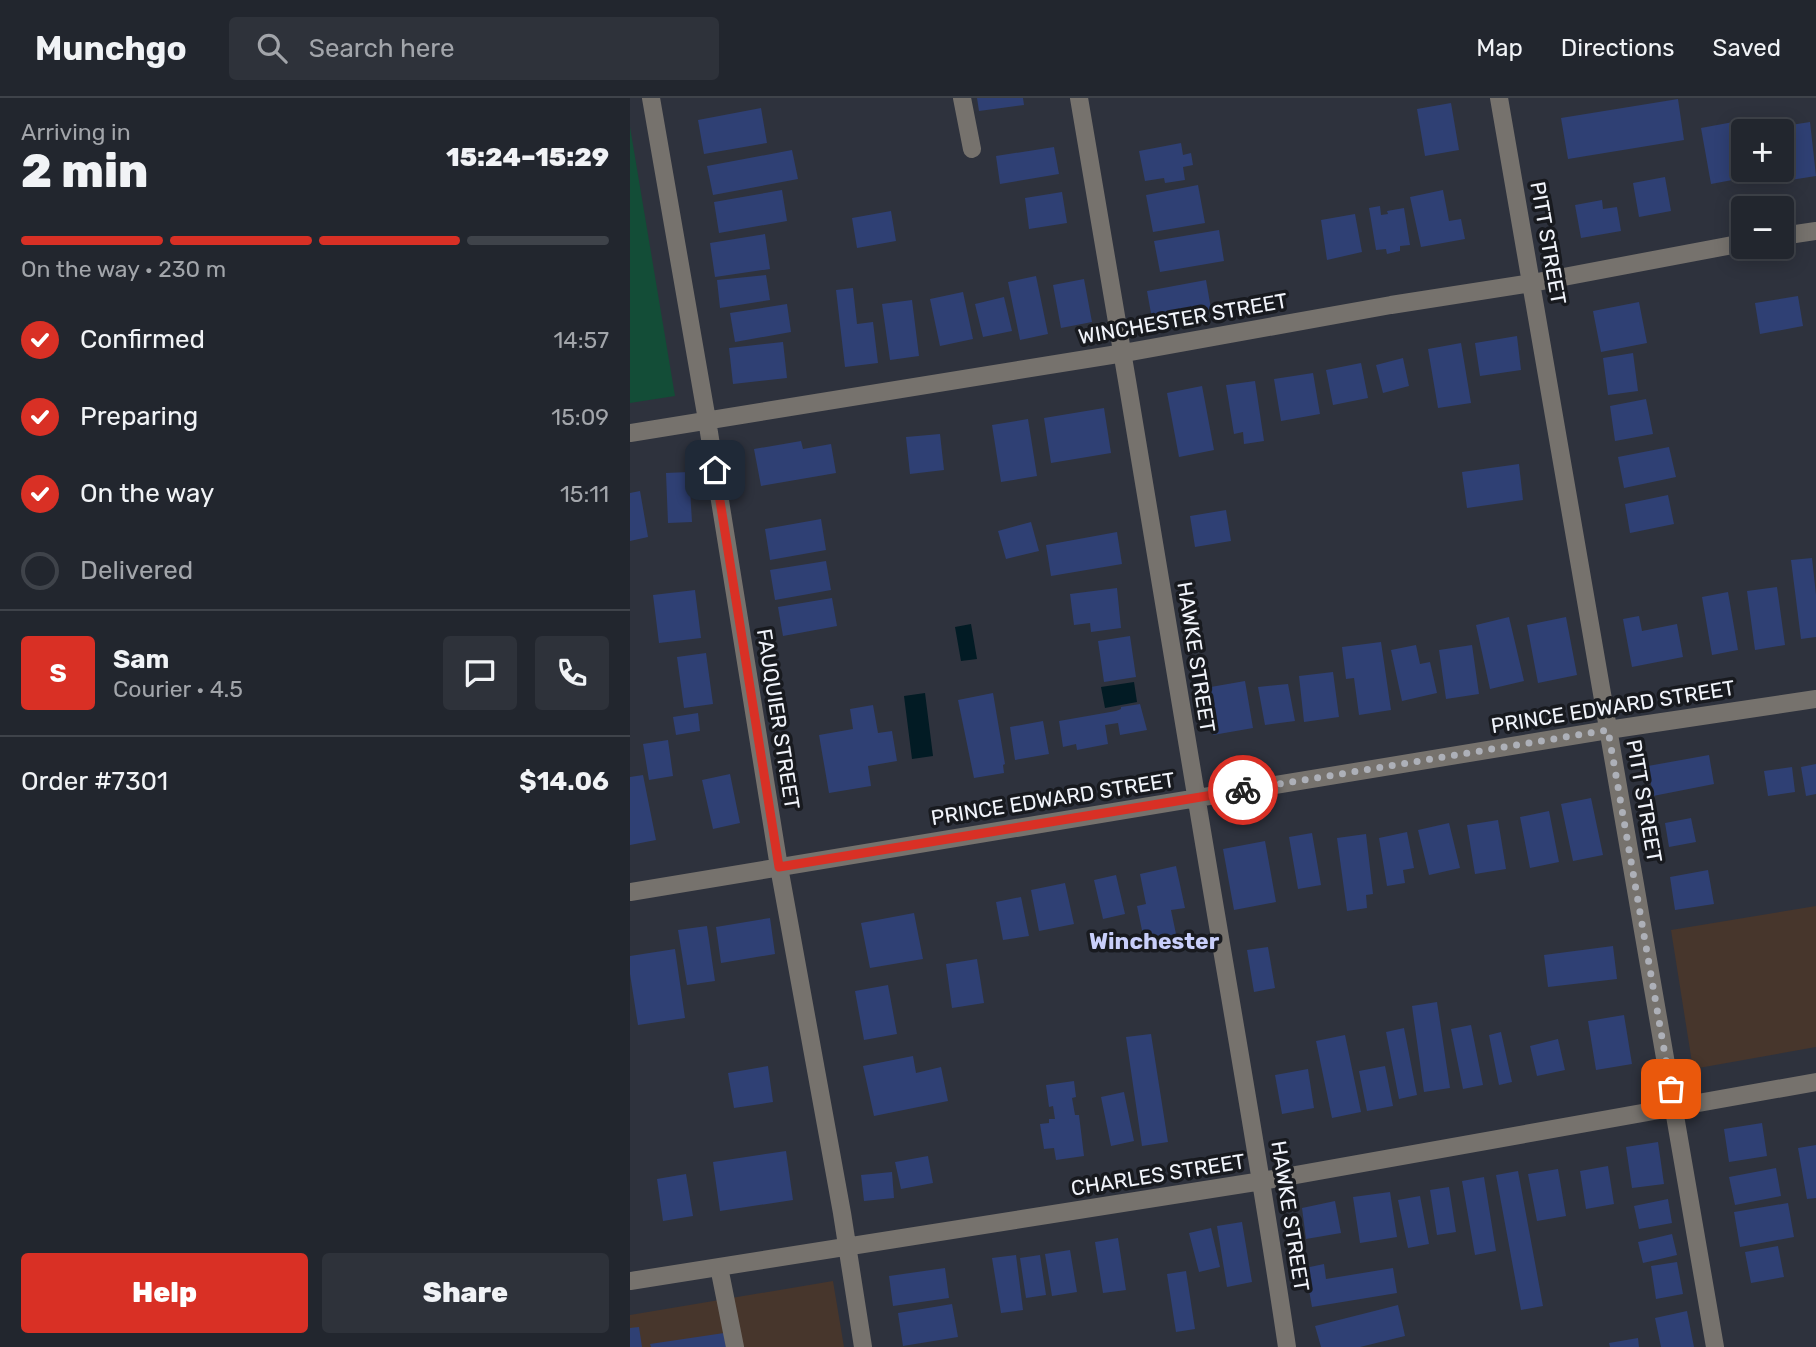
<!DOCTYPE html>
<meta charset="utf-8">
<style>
body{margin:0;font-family:Rubik,sans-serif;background:#2e323a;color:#f1f3f6;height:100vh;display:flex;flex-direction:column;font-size:26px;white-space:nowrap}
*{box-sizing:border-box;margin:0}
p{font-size:23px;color:#a2a5aa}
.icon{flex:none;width:38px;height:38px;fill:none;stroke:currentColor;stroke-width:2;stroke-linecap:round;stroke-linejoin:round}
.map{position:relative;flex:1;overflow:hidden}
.drawer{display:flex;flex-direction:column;background:#22262e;width:630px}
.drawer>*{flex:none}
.controls{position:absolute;left:1101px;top:21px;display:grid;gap:14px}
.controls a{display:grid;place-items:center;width:63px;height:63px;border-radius:7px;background:#22262e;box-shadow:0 4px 18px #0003,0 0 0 2px #3f434a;font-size:35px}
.pin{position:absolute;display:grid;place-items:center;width:60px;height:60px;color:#fff;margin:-30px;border-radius:14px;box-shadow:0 4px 10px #0006}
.courier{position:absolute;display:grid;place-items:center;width:70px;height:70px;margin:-35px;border:5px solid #d93025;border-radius:50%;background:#fff;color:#222;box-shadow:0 2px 9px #0007}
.overview em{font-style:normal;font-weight:800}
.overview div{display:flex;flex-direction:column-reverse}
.overview{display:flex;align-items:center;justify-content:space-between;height:119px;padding:0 21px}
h1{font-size:46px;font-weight:800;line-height:52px}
.bar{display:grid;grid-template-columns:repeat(4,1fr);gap:10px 7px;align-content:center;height:84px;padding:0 21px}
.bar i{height:9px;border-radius:5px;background:#3f434a}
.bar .current{background:#d93025}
.bar p{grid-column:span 4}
.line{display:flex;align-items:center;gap:18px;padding:0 21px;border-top:2px solid #3f434a}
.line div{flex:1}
.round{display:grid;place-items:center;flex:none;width:74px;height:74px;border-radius:7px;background:#2e323a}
ol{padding:0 21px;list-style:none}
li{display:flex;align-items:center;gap:21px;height:77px}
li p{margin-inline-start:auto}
li .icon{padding:7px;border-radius:50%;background:#d93025;color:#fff;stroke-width:4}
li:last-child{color:#a2a5aa}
li i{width:38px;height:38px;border:4px solid #3f434a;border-radius:50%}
.cta{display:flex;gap:14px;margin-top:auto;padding:14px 21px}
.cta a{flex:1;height:80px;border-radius:7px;background:#d93025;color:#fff;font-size:28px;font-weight:800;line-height:80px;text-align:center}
.cta a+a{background:#2e323a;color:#f1f3f6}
header{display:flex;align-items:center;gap:42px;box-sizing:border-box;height:98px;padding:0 35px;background:#22262e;border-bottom:2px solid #3f434a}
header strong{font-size:33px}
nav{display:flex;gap:38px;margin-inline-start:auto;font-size:24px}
.search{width:490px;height:63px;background:#2e323a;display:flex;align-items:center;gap:18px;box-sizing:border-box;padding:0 24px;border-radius:7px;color:#a2a5aa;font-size:26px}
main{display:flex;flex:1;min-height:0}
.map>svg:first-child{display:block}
.commercial{fill:#47362c}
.green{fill:#134d37}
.water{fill:#021b24}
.building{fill:#2f4074}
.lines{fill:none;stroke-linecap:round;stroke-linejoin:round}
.minor{stroke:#76726d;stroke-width:18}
.done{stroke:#adb0b8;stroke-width:7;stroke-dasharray:0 12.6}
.route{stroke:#d93025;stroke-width:9}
.labels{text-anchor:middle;stroke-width:7;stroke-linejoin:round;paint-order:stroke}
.street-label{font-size:21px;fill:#f1f4fb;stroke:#181a1f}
.neighbourhood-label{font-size:23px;font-weight:bold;fill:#c9cffa;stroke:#181a1f}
</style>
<header>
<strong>Munchgo</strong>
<div class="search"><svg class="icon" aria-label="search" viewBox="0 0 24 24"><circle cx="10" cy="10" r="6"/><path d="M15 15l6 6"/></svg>Search here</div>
<nav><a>Map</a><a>Directions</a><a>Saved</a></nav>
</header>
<main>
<section class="drawer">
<div class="overview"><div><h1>2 min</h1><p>Arriving in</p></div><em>15:24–15:29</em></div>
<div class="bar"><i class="current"></i><i class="current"></i><i class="current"></i><i></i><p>On the way · 230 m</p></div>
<ol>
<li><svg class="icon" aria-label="check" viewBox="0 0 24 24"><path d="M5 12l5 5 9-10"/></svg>Confirmed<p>14:57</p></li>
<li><svg class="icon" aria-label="check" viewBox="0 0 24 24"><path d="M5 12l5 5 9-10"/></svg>Preparing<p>15:09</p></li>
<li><svg class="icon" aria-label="check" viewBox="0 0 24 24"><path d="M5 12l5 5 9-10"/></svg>On the way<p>15:11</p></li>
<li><i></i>Delivered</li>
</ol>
<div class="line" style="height:126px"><b class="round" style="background:#d93025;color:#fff">S</b><div><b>Sam</b><p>Courier · 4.5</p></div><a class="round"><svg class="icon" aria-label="chat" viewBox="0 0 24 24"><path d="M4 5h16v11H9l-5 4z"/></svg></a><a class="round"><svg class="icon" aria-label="phone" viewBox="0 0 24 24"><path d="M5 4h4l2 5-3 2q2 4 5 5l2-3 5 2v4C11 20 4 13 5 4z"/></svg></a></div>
<div class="line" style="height:91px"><div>Order #7301</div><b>$14.06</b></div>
<div class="cta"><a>Help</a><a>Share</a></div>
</section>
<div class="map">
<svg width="1186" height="1249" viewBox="0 0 1186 1249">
<rect width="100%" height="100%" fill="#2e323d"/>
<path class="commercial" d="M 1186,808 L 1186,949 L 1063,971 L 1041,832 Z
M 203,1183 L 214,1249 L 0,1249 L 0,1217 Z"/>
<path class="green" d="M 0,29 L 45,298 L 0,305 Z"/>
<path class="water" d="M 341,526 L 347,561 L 331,563 L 325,529 Z
M 504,584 L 507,604 L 475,610 L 471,589 Z
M 295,595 L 303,658 L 282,661 L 274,598 Z"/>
<path class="building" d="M 347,0 L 393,0 L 394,7 L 349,13 Z
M 1048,1 L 1054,42 L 938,61 L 931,20 Z
M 821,5 L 829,52 L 795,58 L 787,11 Z
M 131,10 L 137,45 L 74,56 L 68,22 Z
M 1114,22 L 1116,33 L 1113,33 L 1113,72 L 1123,72 L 1124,78 L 1081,86 L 1071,30 Z
M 1180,24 L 1186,78 L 1142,85 L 1140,72 L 1152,72 L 1152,33 L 1149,33 L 1148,29 Z
M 551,45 L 553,57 L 561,55 L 563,67 L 553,69 L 555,82 L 535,85 L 534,80 L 515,83 L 509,53 Z
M 424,49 L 429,76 L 370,86 L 366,58 Z
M 162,52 L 168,81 L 83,97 L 77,68 Z
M 1035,79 L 1041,113 L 1009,119 L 1003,85 Z
M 568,87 L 575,125 L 523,134 L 516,97 Z
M 152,92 L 157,123 L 89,135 L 84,104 Z
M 813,92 L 819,123 L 831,121 L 835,141 L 791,149 L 780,99 Z
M 432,94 L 437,125 L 399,131 L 395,100 Z
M 972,102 L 973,111 L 987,109 L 991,133 L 951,140 L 945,107 Z
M 750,108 L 751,117 L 758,116 L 757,113 L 774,110 L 780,147 L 770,148 L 770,153 L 757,156 L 756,151 L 746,152 L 739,110 Z
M 261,113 L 266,143 L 227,150 L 222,120 Z
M 725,116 L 732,154 L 697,162 L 691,122 Z
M 589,132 L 594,163 L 530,174 L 524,143 Z
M 135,136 L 140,171 L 85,179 L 80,145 Z
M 136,177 L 140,202 L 90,210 L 87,182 Z
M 406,178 L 418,236 L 390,242 L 378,184 Z
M 454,181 L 462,224 L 431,230 L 423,187 Z
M 576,182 L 581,211 L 522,221 L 517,193 Z
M 223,190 L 227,226 L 243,224 L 248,265 L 215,269 L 206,192 Z
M 333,194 L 343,241 L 310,248 L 300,201 Z
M 1168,198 L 1173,228 L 1130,236 L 1125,205 Z
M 374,199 L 382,233 L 353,239 L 345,206 Z
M 282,202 L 289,258 L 260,262 L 252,206 Z
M 1009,204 L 1017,245 L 971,254 L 963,213 Z
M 157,206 L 161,234 L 105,244 L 100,215 Z
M 887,238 L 891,272 L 850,278 L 845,245 Z
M 153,244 L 157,280 L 103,286 L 99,250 Z
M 831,245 L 841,305 L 808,310 L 798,251 Z
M 1003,255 L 1008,293 L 978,297 L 973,260 Z
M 773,260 L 779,288 L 753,295 L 746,267 Z
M 731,265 L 738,300 L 703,307 L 696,272 Z
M 683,275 L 690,316 L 651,323 L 644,281 Z
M 625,283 L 634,343 L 614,346 L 613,334 L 604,336 L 596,287 Z
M 572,288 L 584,352 L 549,359 L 537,295 Z
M 1016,301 L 1023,336 L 985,343 L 980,308 Z
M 474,310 L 481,355 L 421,365 L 414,320 Z
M 398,321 L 407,378 L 371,384 L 362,327 Z
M 310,336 L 314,372 L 280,376 L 276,339 Z
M 171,343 L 173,351 L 201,346 L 206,375 L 131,388 L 124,351 Z
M 1039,349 L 1046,379 L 994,390 L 988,359 Z
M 889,366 L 893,402 L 837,410 L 832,374 Z
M 59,374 L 62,424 L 38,425 L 36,375 Z
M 10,393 L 18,439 L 0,443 L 0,395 Z
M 1038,397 L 1044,426 L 1000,435 L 995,406 Z
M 596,412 L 601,443 L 565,449 L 560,418 Z
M 191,421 L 196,452 L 140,462 L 135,431 Z
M 401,424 L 409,453 L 376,461 L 368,433 Z
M 487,434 L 492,466 L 421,478 L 416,447 Z
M 1182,460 L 1186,497 L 1186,539 L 1171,541 L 1161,462 Z
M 196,463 L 201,492 L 145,502 L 140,472 Z
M 1147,489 L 1155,547 L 1125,552 L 1117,493 Z
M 487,490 L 491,530 L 461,534 L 460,525 L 444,527 L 440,496 Z
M 65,492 L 71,540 L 29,545 L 23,497 Z
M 1098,494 L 1108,552 L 1082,557 L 1072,499 Z
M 202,500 L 207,528 L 153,538 L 148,509 Z
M 1009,518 L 1012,533 L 1047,526 L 1053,559 L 1002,569 L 993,521 Z
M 879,519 L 894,583 L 860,591 L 846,527 Z
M 936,519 L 947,577 L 908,585 L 897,527 Z
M 500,538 L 506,579 L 474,584 L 468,543 Z
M 751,544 L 761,612 L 729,617 L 724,580 L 716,581 L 712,549 Z
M 786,547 L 790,566 L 800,564 L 807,595 L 772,603 L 761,552 Z
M 842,547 L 849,596 L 816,601 L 809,552 Z
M 76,555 L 83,606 L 54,610 L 47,559 Z
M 703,574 L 709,619 L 674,624 L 669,578 Z
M 615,583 L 623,630 L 583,637 L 575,590 Z
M 658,586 L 665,623 L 635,627 L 628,589 Z
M 363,595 L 375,666 L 373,667 L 374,675 L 344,680 L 328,602 Z
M 510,606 L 517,632 L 490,637 L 488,625 L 475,627 L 478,646 L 447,652 L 446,646 L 433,649 L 429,623 L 486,613 L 491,611 L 491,609 Z
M 243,607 L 248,635 L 262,633 L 267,663 L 238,668 L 241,688 L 199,695 L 189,637 L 223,631 L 220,611 Z
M 68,615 L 70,633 L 46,637 L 43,619 Z
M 413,623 L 419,656 L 385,662 L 380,629 Z
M 38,642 L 43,678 L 19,682 L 13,646 Z
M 1079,657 L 1084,686 L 1023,698 L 1018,668 Z
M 1186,666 L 1186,696 L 1176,698 L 1171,669 Z
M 1162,669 L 1165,694 L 1138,698 L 1134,673 Z
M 100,676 L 110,725 L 83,731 L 72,682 Z
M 13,677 L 26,742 L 0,747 L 0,679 Z
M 961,700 L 973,757 L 943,763 L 931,706 Z
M 919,713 L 929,764 L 900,770 L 890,719 Z
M 1061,720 L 1066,744 L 1039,749 L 1035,725 Z
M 868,722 L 876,771 L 845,776 L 837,727 Z
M 819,725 L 830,770 L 799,777 L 788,732 Z
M 777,734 L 784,770 L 773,772 L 775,785 L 757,788 L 749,740 Z
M 682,735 L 691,787 L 668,791 L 659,739 Z
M 736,736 L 743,796 L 736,797 L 737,810 L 717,813 L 707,740 Z
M 635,743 L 646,804 L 604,812 L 593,751 Z
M 546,768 L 555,810 L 541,812 L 546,836 L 514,842 L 507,808 L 516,806 L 510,776 Z
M 1078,772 L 1084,806 L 1045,812 L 1040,779 Z
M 486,777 L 495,816 L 473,821 L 464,782 Z
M 435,785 L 444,826 L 409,833 L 401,792 Z
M 391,799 L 399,838 L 373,842 L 366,804 Z
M 284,815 L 293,861 L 240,870 L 231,825 Z
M 140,820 L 145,856 L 91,865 L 86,829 Z
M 77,828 L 85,883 L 57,887 L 48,832 Z
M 983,848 L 987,881 L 918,889 L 914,857 Z
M 638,849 L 645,890 L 624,894 L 617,852 Z
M 45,851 L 55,920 L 8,927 L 0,876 L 0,858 Z
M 347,861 L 354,905 L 322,910 L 316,866 Z
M 258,887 L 267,936 L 234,942 L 225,893 Z
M 807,904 L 820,990 L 794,994 L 782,908 Z
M 994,917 L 1002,966 L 966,972 L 958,923 Z
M 841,927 L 853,987 L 833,991 L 821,931 Z
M 774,930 L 787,997 L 769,1001 L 756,934 Z
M 871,934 L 882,984 L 869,987 L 859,937 Z
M 521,936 L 538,1044 L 512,1048 L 496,939 Z
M 715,937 L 731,1014 L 702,1020 L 686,943 Z
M 928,941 L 935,972 L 907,978 L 900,948 Z
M 283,958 L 286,975 L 311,969 L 318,1003 L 244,1018 L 233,968 Z
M 138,968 L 143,1004 L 104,1010 L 98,975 Z
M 755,968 L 763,1008 L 737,1013 L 729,973 Z
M 678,971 L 684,1010 L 652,1016 L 645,977 Z
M 444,983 L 446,999 L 442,1000 L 445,1017 L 449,1017 L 454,1058 L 426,1062 L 424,1050 L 414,1051 L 410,1026 L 419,1025 L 419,1021 L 425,1021 L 423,1008 L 419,1009 L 416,987 Z
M 494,994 L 504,1043 L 481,1048 L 471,999 Z
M 1132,1025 L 1137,1058 L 1099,1064 L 1094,1031 Z
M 1028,1044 L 1034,1086 L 1002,1090 L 996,1049 Z
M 1186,1047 L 1186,1100 L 1177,1101 L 1168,1050 Z
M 156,1053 L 163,1102 L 90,1113 L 83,1064 Z
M 298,1058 L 303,1085 L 271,1091 L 265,1064 Z
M 978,1068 L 984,1106 L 956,1111 L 950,1073 Z
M 1146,1070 L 1151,1098 L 1105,1107 L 1099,1079 Z
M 928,1071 L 936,1118 L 907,1123 L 898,1076 Z
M 888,1073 L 913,1208 L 891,1212 L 866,1077 Z
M 262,1074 L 264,1100 L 234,1103 L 231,1077 Z
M 56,1076 L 63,1118 L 33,1123 L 27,1081 Z
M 854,1079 L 866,1153 L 845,1157 L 832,1083 Z
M 819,1089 L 826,1134 L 807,1137 L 800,1092 Z
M 760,1094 L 767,1139 L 730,1145 L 723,1099 Z
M 790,1098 L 799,1146 L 778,1150 L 768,1102 Z
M 1038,1101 L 1042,1125 L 1009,1131 L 1004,1108 Z
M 705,1103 L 711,1135 L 676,1141 L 672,1110 Z
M 1158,1105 L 1164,1139 L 1110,1149 L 1104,1114 Z
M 612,1124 L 622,1184 L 597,1189 L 587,1128 Z
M 581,1130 L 590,1169 L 569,1174 L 559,1135 Z
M 1042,1136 L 1047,1157 L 1013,1165 L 1008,1144 Z
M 488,1140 L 496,1192 L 473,1195 L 465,1144 Z
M 1148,1148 L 1154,1179 L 1121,1185 L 1115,1154 Z
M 440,1152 L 447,1194 L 422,1198 L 415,1156 Z
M 386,1157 L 393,1212 L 371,1215 L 362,1160 Z
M 410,1157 L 416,1197 L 396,1200 L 390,1160 Z
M 1047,1164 L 1053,1196 L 1026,1201 L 1021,1168 Z
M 694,1166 L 696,1181 L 763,1170 L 767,1195 L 682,1209 L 675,1170 Z
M 315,1170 L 319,1200 L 263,1208 L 259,1178 Z
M 556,1173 L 565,1231 L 546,1234 L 537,1176 Z
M 322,1206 L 328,1239 L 273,1248 L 268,1215 Z
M 768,1207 L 775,1238 L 730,1249 L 691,1249 L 685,1228 Z
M 1057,1213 L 1064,1249 L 1031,1249 L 1025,1220 Z
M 9,1229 L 12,1249 L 0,1249 L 0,1230 Z
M 94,1235 L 96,1249 L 21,1249 L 20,1246 Z
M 1008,1240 L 1009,1249 L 980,1249 L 979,1245 Z"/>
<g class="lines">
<path class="minor" d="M 21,0 L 77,322 L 149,769 L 212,1115 L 233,1249
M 332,0 L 342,51
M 449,0 C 490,234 527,469 567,703 C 597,885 630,1066 657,1249
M 869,0 L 1085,1249
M 1152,138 L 1186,133
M 0,335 L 494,255 L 761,207 L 902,185 L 1113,145
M 0,794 L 978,632 L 1186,601
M 89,1169 L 105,1249
M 0,1183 L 632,1083 L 1186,984"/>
</g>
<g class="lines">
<path class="done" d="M 613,692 L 978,632 L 1041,991"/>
<path class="route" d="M 85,372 L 149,769 L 613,692"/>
</g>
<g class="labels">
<g class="street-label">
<text transform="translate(918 145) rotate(80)" y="7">PITT STREET</text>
<text transform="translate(553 221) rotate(-10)" y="7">WINCHESTER STREET</text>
<text transform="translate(566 559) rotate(81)" y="7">HAWKE STREET</text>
<text transform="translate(983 609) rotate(-9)" y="7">PRINCE EDWARD STREET</text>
<text transform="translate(148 621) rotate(81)" y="7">FAUQUIER STREET</text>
<text transform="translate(423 701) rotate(-9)" y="7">PRINCE EDWARD STREET</text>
<text transform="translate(1014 703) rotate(80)" y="7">PITT STREET</text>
<text transform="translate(528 1077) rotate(-9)" y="7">CHARLES STREET</text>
<text transform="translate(660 1118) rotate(81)" y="7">HAWKE STREET</text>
</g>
<g class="neighbourhood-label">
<text x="524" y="851">Winchester</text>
</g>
</g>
</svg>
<div class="controls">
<a>+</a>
<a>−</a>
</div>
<div class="pin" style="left:1041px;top:991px;background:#ea580c"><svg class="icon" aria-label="bag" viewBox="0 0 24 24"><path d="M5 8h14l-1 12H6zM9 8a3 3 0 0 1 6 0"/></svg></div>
<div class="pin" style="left:85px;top:372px;background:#1f2937"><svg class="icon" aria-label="home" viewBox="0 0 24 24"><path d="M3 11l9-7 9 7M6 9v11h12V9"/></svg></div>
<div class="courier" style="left:613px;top:692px"><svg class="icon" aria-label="bike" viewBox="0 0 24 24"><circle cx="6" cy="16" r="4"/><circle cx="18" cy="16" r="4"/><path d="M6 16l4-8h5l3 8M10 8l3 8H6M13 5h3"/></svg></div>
</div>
</main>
